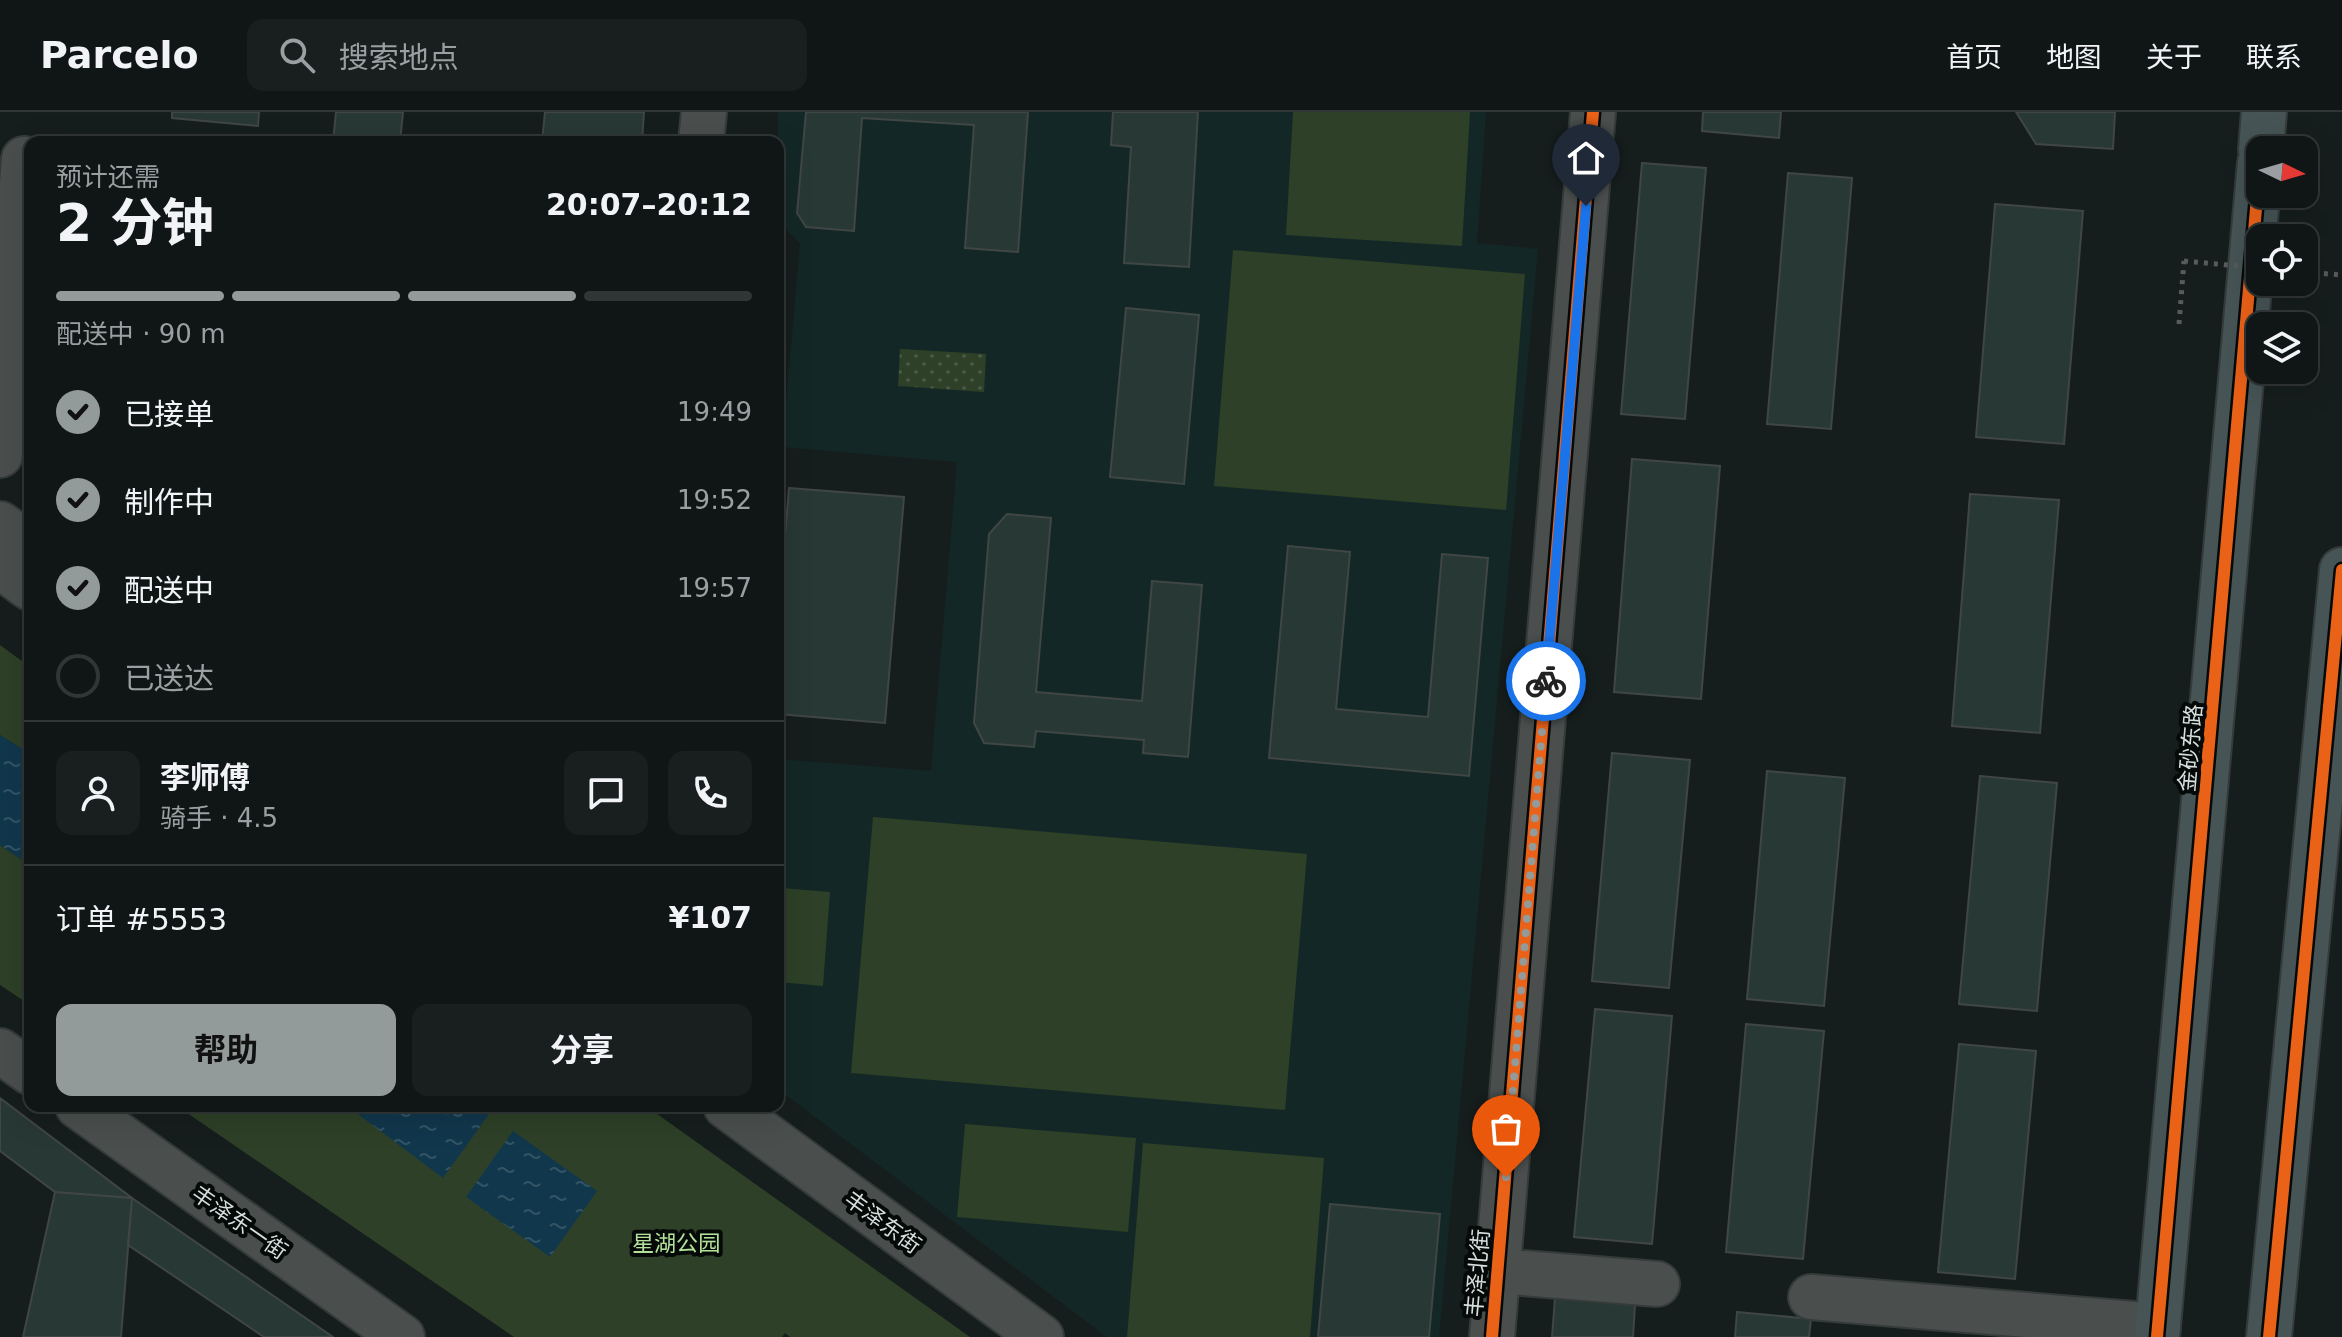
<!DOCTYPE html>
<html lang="zh">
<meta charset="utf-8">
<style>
body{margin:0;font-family:"DejaVu Sans","Noto Sans SC",sans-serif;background:#191f1f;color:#f1f3f6;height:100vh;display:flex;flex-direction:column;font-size:30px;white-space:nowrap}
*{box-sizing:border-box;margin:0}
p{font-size:26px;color:#9c9fa1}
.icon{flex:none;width:44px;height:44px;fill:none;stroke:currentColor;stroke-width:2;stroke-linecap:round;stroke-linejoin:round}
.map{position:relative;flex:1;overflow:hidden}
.side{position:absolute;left:24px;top:24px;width:760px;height:976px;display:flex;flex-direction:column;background:#101616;border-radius:16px;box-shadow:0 8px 32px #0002,0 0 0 2px #303535}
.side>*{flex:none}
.needle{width:52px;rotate:95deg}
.fabs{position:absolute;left:2246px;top:24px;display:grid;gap:16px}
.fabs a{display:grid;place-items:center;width:72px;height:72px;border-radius:16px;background:#101616;box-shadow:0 8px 32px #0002,0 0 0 2px #303535;font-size:40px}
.pin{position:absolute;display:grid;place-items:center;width:68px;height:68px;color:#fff;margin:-82px -34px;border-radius:50% 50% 50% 0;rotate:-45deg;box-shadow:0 0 8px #0007}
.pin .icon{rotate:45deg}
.courier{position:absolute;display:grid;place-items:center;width:80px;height:80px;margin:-40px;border:6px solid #1a73e8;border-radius:50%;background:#fff;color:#222;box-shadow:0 2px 10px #0007}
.summary em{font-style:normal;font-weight:700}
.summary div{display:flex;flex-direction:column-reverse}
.summary{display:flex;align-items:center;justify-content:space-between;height:136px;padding:0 32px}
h1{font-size:52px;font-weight:700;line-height:60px}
.bar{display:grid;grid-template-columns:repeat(4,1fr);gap:12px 8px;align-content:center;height:96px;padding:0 32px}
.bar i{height:10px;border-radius:6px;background:#303535}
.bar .selected{background:#939b9a}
.bar p{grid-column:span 4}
.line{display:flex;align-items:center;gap:20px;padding:0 32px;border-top:2px solid #303535}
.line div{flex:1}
.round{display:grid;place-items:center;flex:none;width:84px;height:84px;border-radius:16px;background:#191f1f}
ol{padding:0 32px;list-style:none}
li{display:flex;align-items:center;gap:24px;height:88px}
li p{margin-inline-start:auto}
li .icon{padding:8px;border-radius:50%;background:#939b9a;color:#111;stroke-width:4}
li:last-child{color:#9c9fa1}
li i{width:44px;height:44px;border:4px solid #303535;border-radius:50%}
.action{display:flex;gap:16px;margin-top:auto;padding:16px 32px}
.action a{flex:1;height:92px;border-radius:16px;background:#939b9a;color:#111;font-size:32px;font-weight:700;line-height:92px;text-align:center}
.action a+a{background:#191f1f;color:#f1f3f6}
header{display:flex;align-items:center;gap:48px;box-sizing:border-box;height:112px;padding:0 40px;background:#101616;border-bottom:2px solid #303535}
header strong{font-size:38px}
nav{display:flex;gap:44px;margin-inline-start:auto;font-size:28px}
.search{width:560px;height:72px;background:#191f1f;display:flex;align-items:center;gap:20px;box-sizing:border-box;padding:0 28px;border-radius:16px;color:#9c9fa1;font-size:30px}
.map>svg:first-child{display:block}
.built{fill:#132826}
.grass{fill:url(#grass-dots)}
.park{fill:#2e4027}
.water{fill:url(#water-ripples)}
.building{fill:#283834;stroke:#404644;stroke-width:2}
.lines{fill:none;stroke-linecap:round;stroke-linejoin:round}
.minor-casing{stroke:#343b3a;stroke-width:48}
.major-casing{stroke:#343b3a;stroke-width:48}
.path{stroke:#575c5b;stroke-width:5;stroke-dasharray:4 6;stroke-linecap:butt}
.minor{stroke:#4a4f4e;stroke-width:44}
.major{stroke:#465455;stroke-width:44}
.path-bridge{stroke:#575c5b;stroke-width:5;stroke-dasharray:4 6;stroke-linecap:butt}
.cycleway-casing{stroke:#050a09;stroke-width:17}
.cycleway{stroke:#ea6118;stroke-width:12}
.done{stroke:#939b9a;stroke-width:8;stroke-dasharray:0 14.4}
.route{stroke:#1a73e8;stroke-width:10}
.labels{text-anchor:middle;stroke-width:8;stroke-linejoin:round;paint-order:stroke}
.street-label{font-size:22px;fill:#d6dfde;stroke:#050a09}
.park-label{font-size:22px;fill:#b3e29b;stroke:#050a09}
</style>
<header>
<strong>Parcelo</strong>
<div class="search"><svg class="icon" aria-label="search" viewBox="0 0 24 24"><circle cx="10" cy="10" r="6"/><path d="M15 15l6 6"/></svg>搜索地点</div>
<nav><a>首页</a><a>地图</a><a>关于</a><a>联系</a></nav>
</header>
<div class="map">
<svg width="2342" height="1225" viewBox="0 0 2342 1225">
<defs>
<pattern id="grass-dots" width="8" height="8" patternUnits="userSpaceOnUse" patternTransform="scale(2)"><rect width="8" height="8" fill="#2e4027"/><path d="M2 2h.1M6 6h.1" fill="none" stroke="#4c5b46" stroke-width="1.8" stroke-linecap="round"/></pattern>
<pattern id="water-ripples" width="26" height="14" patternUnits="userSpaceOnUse" patternTransform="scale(2)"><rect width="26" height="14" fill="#11374c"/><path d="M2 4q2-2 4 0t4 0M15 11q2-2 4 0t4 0" fill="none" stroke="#335465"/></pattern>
</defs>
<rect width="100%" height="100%" fill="#161e1d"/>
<path class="built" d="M 778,0 L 1486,0 L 1477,131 L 1538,137 L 1439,1225 L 1107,1225 L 778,977 L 778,647 L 931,659 L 957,350 L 782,335 L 800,132 L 778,109 Z"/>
<path class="grass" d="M 900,237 L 986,242 L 984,280 L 898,274 Z"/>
<path class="park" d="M 1293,0 L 1470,0 L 1462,134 L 1286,123 Z
M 1233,138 L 1525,162 L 1506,398 L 1214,374 Z
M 0,533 L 30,555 L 30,642 L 0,623 Z
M 873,705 L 1307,742 L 1285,998 L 851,961 Z
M 0,733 L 30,753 L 30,893 L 0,873 Z
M 782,776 L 830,780 L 823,874 L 778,870 Z
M 177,994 L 365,994 L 359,1003 L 490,1002 L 480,994 L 646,994 L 970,1225 L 790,1225 L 785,1221 L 782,1225 L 514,1225 Z
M 965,1012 L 1136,1026 L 1128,1120 L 957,1105 Z
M 1143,1031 L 1324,1046 L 1310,1225 L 1127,1225 Z"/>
<path class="water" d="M 0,623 L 30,642 L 30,753 L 0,733 Z
M 365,994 L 480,994 L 490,1001 L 443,1066 L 359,1003 Z
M 513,1019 L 597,1079 L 550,1145 L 466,1085 Z"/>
<path class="building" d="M 172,0 L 259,0 L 258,14 L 172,6 Z
M 336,0 L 403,0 L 400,30 L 333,30 Z
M 545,0 L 644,0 L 642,30 L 542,30 Z
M 806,0 L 1028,0 L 1018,140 L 965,136 L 974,13 L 862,6 L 854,119 L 806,115 L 797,101 Z
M 1113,0 L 1198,0 L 1189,155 L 1124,151 L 1131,35 L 1111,33 Z
M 1703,0 L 1781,0 L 1779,26 L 1702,19 Z
M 2016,0 L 2115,0 L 2113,37 L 2036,32 Z
M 1642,51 L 1706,56 L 1685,307 L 1621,302 Z
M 1788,61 L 1852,66 L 1831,317 L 1767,312 Z
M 1995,92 L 2083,99 L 2064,332 L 1976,325 Z
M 1126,196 L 1199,203 L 1184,372 L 1110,365 Z
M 1632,347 L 1720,354 L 1701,587 L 1614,580 Z
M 789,376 L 904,385 L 885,611 L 778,602 L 778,512 Z
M 1970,382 L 2059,388 L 2040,621 L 1952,614 Z
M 1007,402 L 1051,406 L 1036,580 L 1142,589 L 1152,469 L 1202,473 L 1188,645 L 1143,641 L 1144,628 L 1036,619 L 1034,635 L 984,631 L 974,611 L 989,422 Z
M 1288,434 L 1350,440 L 1336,597 L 1428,605 L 1442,442 L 1488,446 L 1469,664 L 1269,646 Z
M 1612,641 L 1690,648 L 1669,876 L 1592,869 Z
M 1767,659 L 1845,666 L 1824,894 L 1747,887 Z
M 1980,664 L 2057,671 L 2037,899 L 1959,892 Z
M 1595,897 L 1672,904 L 1652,1132 L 1574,1125 Z
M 1746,912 L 1824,919 L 1803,1147 L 1726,1140 Z
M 1959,932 L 2036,939 L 2015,1167 L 1938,1160 Z
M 0,986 L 132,1086 L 55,1080 L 0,1039 Z
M 55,1080 L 132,1086 L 121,1225 L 23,1225 Z
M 132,1086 L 333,1225 L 264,1225 L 128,1133 Z
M 1330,1092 L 1440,1102 L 1429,1225 L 1318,1225 Z
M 1555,1186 L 1635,1193 L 1633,1225 L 1552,1225 Z
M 1737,1200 L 1811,1207 L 1809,1225 L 1735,1225 Z"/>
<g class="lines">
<defs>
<path id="minor" d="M 701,30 L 704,0
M 0,343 L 24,47 L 30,48
M 0,412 L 30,433
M 0,454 L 30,476
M 0,939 L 30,960
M 78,994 L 402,1225
M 726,994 L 1041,1225
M 1498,1159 L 1657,1172
M 1811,1185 L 2158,1214
M 1492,1225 L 1593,0"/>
<path id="major" d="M 2261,38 L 2264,0
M 2157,1225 L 2260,51
M 2269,1225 L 2342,458"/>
</defs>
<use href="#minor" class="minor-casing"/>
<use href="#major" class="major-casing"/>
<path class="path" d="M 2304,160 L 2342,163
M 2179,212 L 2184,149"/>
<use href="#minor" class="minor"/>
<use href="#major" class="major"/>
<path class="path-bridge" d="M 2184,149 L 2260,156"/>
<defs>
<path id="cycleway" d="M 1492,1225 L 1593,0
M 2157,1225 L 2260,51
M 2269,1225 L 2342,458"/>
</defs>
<use href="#cycleway" class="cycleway-casing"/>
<use href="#cycleway" class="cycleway"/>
</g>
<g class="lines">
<path class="done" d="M 1506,1065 L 1546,569"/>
<path class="route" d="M 1546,569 L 1586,94"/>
</g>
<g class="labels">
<g class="street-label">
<text transform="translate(2190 636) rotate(-85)" y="8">金砂东路</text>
<text transform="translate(240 1110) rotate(35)" y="8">丰泽东一街</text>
<text transform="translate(883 1110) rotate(36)" y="8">丰泽东街</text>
<text transform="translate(1477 1161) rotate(-85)" y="8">丰泽北街</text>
</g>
<g class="park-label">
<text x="676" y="1139">星湖公园</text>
</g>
</g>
</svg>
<div class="fabs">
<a><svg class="needle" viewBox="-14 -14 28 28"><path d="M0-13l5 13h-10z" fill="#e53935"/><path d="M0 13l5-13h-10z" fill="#9c9fa1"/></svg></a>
<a><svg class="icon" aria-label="locate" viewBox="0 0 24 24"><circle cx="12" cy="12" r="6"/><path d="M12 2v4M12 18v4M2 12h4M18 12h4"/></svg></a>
<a><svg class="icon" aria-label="layers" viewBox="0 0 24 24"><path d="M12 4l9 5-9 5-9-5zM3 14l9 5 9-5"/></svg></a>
</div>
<div class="pin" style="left:1506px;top:1065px;background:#ea580c"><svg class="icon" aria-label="bag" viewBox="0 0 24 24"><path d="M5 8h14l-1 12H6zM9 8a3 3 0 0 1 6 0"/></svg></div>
<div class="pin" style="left:1586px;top:94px;background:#1f2937"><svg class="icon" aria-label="home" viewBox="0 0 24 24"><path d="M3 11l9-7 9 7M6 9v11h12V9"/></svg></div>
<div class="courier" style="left:1546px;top:569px"><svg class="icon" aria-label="bike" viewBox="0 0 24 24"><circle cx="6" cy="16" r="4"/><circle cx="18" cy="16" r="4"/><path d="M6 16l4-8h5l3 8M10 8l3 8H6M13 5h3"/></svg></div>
<section class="side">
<div class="summary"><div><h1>2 分钟</h1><p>预计还需</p></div><em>20:07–20:12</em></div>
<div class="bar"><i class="selected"></i><i class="selected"></i><i class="selected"></i><i></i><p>配送中 · 90 m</p></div>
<ol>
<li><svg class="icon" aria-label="check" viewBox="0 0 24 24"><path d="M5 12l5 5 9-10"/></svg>已接单<p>19:49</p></li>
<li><svg class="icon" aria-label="check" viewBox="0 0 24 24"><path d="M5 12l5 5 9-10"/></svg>制作中<p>19:52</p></li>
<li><svg class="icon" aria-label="check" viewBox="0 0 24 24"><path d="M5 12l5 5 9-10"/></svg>配送中<p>19:57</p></li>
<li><i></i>已送达</li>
</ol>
<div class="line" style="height:144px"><a class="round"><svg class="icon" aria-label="person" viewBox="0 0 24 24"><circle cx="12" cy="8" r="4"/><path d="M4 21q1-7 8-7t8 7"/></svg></a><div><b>李师傅</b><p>骑手 · 4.5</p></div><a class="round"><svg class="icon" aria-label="chat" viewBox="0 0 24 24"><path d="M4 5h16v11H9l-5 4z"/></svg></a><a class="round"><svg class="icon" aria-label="phone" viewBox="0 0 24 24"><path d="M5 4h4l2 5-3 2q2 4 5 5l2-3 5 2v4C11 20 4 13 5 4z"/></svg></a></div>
<div class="line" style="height:104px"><div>订单 #5553</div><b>¥107</b></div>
<div class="action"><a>帮助</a><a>分享</a></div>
</section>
</div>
